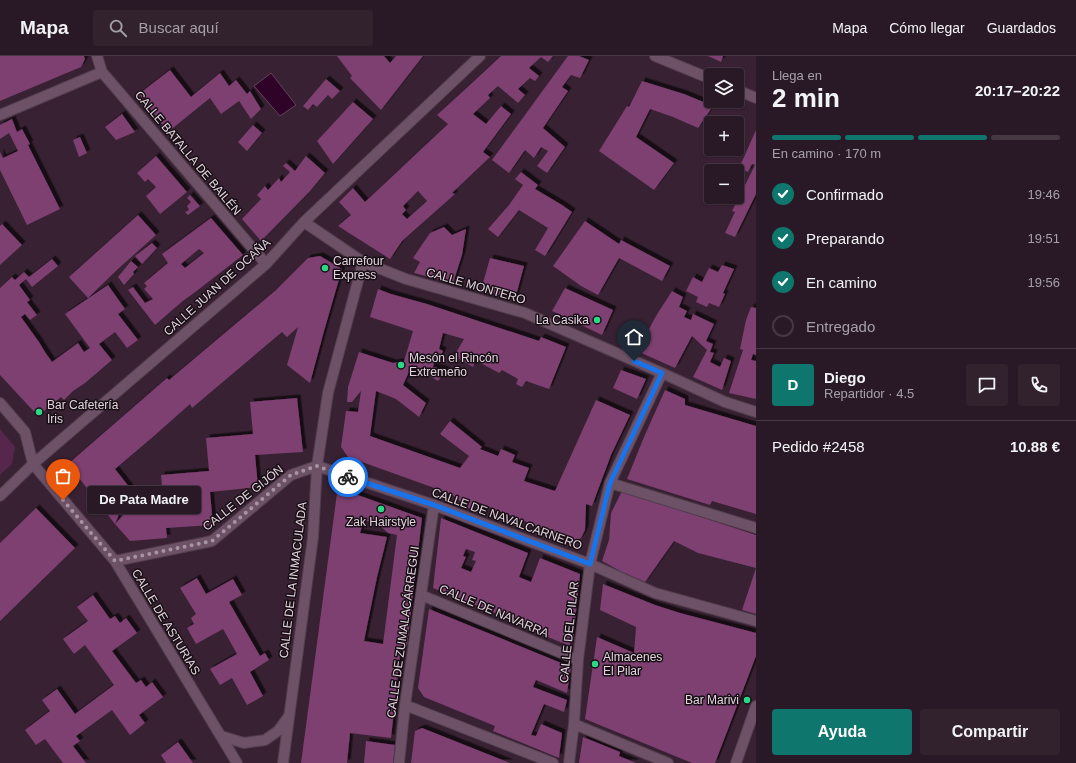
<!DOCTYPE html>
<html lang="es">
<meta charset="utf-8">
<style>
body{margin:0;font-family:Helvetica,sans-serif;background:#31222e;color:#f1f3f6;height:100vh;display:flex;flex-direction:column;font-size:15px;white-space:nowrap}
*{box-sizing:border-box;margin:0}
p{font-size:13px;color:#a5a0a7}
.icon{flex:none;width:22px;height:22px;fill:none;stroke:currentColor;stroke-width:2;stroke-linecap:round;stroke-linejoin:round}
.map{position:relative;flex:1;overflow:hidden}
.details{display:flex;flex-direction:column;background:#291926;width:320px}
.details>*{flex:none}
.tools{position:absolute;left:704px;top:12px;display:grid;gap:8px}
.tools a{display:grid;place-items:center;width:40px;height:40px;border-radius:4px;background:#291926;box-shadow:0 1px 3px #0004,0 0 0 1px #453843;font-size:20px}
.pin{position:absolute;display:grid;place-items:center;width:34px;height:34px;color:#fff;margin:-41px -17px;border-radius:50% 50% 50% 0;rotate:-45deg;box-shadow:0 0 4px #0007}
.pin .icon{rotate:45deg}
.courier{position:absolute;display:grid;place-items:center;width:40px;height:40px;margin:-20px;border:3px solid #1a73e8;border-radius:50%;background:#fff;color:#222;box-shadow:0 1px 5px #0007}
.bubble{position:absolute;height:28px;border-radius:4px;background:#291926;box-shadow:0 1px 3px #0004,0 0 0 1px #453843;font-size:13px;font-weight:600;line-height:28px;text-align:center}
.summary em{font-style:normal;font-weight:600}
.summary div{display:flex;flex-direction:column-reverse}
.summary{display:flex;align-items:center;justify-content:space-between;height:68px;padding:0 16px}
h1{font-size:26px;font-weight:600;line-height:30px}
.bar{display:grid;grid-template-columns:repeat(4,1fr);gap:6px 4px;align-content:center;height:48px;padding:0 16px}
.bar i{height:5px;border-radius:3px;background:#453843}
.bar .selected{background:#0f766e}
.bar p{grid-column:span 4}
.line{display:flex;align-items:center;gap:10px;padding:0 16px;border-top:1px solid #453843}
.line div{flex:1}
.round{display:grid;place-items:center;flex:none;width:42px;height:42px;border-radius:4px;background:#31222e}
ol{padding:0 16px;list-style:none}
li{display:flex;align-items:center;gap:12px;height:44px}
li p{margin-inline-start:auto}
li .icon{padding:4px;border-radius:50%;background:#0f766e;color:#fff;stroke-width:4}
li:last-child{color:#a5a0a7}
li i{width:22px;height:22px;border:2px solid #453843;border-radius:50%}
.cta{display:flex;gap:8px;margin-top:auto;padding:8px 16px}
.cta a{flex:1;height:46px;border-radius:4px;background:#0f766e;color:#fff;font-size:16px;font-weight:600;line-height:46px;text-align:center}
.cta a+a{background:#31222e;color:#f1f3f6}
header{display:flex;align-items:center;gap:24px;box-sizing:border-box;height:56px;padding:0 20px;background:#291926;border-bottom:1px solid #453843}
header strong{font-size:19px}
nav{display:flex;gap:22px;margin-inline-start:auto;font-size:14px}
.search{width:280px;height:36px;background:#31222e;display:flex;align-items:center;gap:10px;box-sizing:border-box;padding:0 14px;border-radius:4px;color:#a5a0a7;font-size:15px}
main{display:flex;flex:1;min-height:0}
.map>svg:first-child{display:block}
.green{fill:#56264c}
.water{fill:#2f0328;stroke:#65415e}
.building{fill:#7d3f70;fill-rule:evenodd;filter:url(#shadow)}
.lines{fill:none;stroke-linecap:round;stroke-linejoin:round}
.minor-casing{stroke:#523d4d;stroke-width:12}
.minor{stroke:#6d5166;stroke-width:10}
.done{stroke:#a695a1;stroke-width:4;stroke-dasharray:0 7.2}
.route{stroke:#1a73e8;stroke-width:5}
.poi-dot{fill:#2dd884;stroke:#180f16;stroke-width:1.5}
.labels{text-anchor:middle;stroke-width:3;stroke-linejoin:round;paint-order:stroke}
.street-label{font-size:12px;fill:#e2d3dd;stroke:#180f16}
.poi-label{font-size:12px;fill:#e2d3dd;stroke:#180f16;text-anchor:start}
</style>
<header>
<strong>Mapa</strong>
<div class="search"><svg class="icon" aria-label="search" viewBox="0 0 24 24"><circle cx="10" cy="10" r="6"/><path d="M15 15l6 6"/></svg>Buscar aquí</div>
<nav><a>Mapa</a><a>Cómo llegar</a><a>Guardados</a></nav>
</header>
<main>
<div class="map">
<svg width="756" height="707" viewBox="0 0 756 707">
<defs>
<filter id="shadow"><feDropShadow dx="3.5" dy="-3.5" stdDeviation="0" flood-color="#0009"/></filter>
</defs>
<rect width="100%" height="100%" fill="#372132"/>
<path class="green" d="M 0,373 L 15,391 L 12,408 L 0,419 Z"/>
<path class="water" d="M 271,17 L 296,49 L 280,60 L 254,30 Z"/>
<path class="building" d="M 0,0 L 84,0 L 85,3 L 81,11 L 0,45 Z
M 337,0 L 384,0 L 390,7 L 396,0 L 423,0 L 381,54 L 350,22 L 352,20 Z
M 501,0 L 553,0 L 548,6 L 541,1 L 529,12 L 539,20 L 535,25 L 530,22 L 518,33 L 525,39 L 518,47 L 498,30 L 488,39 L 490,42 L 473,58 L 486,68 L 501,50 L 511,58 L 483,96 L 490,101 L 452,137 L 455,138 L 402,185 L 390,203 L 338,170 L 351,159 L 339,146 L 353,132 L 365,146 L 448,68 L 437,59 L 472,27 ZM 418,135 L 427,145 L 407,163 L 402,158 L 406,154 L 403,150 Z
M 568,0 L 579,0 L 589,4 L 580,22 L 571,19 L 562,31 L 568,35 L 543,72 L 565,91 L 547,117 L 537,110 L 548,95 L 541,91 L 534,102 L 525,94 L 509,117 L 492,104 Z
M 708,0 L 723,0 L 721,6 Z
M 170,14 L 191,41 L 220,17 L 229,30 L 236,24 L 247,38 L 250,35 L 261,53 L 251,63 L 239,45 L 221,58 L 210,42 L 168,76 L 139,38 Z
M 326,23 L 340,35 L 332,43 L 328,39 L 317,51 L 313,48 L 308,54 L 303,50 Z
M 642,25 L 684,38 L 713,50 L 698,72 L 673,61 L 650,53 L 636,81 L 674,107 L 654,134 L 599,95 L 627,50 L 629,51 Z
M 353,46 L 373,63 L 333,108 L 317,85 Z
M 122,58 L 135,76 L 116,84 L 105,71 Z
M 12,63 L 17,76 L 22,73 L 30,88 L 28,89 L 60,153 L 27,169 L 0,114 L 0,96 L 3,102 L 18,95 L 9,77 L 0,83 L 0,69 Z
M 253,69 L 262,77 L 247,95 L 238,86 Z
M 756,74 L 756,138 L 735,181 L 725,177 L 735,156 L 732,155 L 755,109 L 752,108 L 748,116 L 739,112 Z
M 80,81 L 87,97 L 79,101 L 73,84 Z
M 156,100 L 187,136 L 160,158 L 146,140 L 156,131 L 148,123 L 145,126 L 137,117 Z
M 306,100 L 325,117 L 310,135 L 261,185 L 242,163 L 261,143 L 257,139 L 265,130 L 268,134 L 279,122 L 281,126 L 290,116 L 283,110 L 286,107 L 295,115 Z
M 521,116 L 538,129 L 535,133 L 562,149 L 572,156 L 545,200 L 535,194 L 548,172 L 519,154 L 498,181 L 488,173 L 509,149 L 523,129 L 515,123 Z
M 190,139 L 200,150 L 188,159 L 185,156 L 189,154 L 187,150 L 191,146 L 187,142 Z
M 138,159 L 156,179 L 118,213 L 88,242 L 69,221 Z
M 211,162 L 243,199 L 194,237 L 184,244 L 155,269 L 128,234 L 133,231 L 145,247 L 153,243 L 144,233 L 147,230 L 144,227 L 168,207 L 162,198 ZM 199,193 L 204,197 L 185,212 L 181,208 Z
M 585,165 L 619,188 L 621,184 L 670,210 L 662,225 L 619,202 L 598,239 L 581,230 L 553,210 Z
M 2,168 L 22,189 L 0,209 L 0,170 Z
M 444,171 L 452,179 L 466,173 L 462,199 L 453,227 L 414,217 L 420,206 L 413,202 L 430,177 Z
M 152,187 L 157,192 L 142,208 L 135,200 Z
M 320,200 L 342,213 L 324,275 L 310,327 L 287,309 L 298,271 L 287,281 L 282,276 L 192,352 L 190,348 L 154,380 L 115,413 L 130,432 L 115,468 L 127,455 L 164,452 L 161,419 L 209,415 L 206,382 L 253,378 L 250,346 L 297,342 L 303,396 L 255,399 L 258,431 L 210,436 L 213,469 L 166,472 L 167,482 L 130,485 L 115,468 L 68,408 L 167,322 L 169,324 L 276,234 L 308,202 Z
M 490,202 L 524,210 L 515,243 L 481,234 Z
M 52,203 L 58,210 L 32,231 L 26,223 L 19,229 L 30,244 L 27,246 L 37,259 L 30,264 L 25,258 L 21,261 L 39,286 L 45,296 L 52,306 L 78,287 L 84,296 L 90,292 L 65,258 L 108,229 L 125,253 L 118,258 L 138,284 L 127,292 L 115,276 L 99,288 L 112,304 L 85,327 L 73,335 L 64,344 L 61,341 L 38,360 L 0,319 L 0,232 L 12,221 L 15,224 L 24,216 L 29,221 Z
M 131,205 L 138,211 L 133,216 L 134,218 L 124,229 L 118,221 Z
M 722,209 L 734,213 L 723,237 L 725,238 L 719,251 L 709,247 L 707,251 L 696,246 L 698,241 L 686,235 L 693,221 L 702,226 L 709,212 L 718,216 Z
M 565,232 L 613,254 L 602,279 L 552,255 Z
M 378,233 L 391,238 L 427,248 L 539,285 L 541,281 L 566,291 L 549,333 L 526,325 L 522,331 L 516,328 L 518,323 L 502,314 L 499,317 L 475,304 L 473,311 L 454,300 L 464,283 L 443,277 L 439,293 L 443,295 L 439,304 L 435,302 L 433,311 L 446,314 L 438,325 L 412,309 L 403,329 L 426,347 L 419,361 L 396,343 L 376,335 L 370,380 L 460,412 L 469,400 L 440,378 L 450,365 L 482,391 L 480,393 L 498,400 L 501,393 L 515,399 L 512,406 L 529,412 L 524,425 L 555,435 L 596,344 L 630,359 L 611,399 L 592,450 L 586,448 L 585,474 L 581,482 L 576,486 L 475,445 L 470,453 L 451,438 L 348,401 L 341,391 L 346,355 L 358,356 L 361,335 L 352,346 L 347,346 L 348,331 L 359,296 L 393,307 L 404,305 L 413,275 L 370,261 Z
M 672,235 L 683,241 L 679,251 L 687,255 L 684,261 L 691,264 L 693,258 L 714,268 L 706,285 L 713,288 L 710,296 L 714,297 L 710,306 L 720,311 L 724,302 L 731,305 L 722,334 L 693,321 L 707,294 L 692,280 L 675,312 L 637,295 L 656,260 Z
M 751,251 L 756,252 L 756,299 L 753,298 L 751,304 L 756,305 L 756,343 L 729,337 L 743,294 L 740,293 L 746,264 Z
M 621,314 L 646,323 L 637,343 L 613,332 Z
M 665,334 L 685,343 L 685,349 L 756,370 L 756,458 L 712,445 L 710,449 L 627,423 L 644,381 Z
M 341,433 L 422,462 L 407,590 L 401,590 L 391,682 L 350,677 L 347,707 L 301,707 L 337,437 ZM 364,464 L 379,469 L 388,477 L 397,479 L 383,588 L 364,585 L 377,521 L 387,481 L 360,477 Z
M 622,435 L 756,479 L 756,512 L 698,497 L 674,485 L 645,526 L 622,516 L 602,505 L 609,484 L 611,457 Z
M 36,452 L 75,492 L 0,565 L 0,487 Z
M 441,462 L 528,497 L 519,521 L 531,526 L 540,502 L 580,518 L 573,584 L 570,583 L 570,590 L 516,568 L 515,565 L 433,532 ZM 466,493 L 475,496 L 472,504 L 476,505 L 471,516 L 461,512 L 466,501 L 463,500 Z
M 756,512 L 756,558 L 742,554 Z
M 197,522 L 206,538 L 233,523 L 242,539 L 229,546 L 260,600 L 265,597 L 269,604 L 250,616 L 263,640 L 247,649 L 232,622 L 220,629 L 210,613 L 237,598 L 223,573 L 196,588 L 187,572 L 194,568 L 191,562 L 196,558 L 180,532 Z
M 603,528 L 655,549 L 680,557 L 756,577 L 756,600 L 715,707 L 692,707 L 585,663 L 597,581 L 634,597 L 636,571 L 600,554 Z
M 93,539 L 110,563 L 115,560 L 120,567 L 126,562 L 137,577 L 112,595 L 136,627 L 141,624 L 146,631 L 152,626 L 163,641 L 139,659 L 145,667 L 130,679 L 112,654 L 76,680 L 80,685 L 73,690 L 86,707 L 63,707 L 45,683 L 36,689 L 25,674 L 50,655 L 42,644 L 57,633 L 75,658 L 114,629 L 85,589 L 74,598 L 63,583 L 88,565 L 77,551 Z
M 429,553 L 571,611 L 567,637 L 536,624 L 533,631 L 567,644 L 564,656 L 544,648 L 531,679 L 536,680 L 541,668 L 562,677 L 559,702 L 493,675 L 495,670 L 424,641 L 418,632 Z
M 422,672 L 510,707 L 411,707 L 415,675 Z
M 583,681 L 620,696 L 619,700 L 636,707 L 579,707 Z
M 366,685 L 395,689 L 393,707 L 364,707 Z
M 178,686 L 193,707 L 166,707 L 161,699 Z"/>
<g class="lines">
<defs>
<path id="minor" d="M 97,0 L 102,16 L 266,208
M 655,0 L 711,23
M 737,34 L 756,42
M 0,59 L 102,16
M 304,166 L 363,206 L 406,223 L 525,257 L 662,317 L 725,346 L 756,356
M 0,347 L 25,376 L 33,408 L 115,505 L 237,707
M 317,410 L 434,449 L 590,508 L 655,537 L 756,565
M 610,427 L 756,472
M 0,440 L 33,408 L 266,208 L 304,166 L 480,0
M 115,505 L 212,485 L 291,419 L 317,410
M 421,539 L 578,604
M 405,649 L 553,707
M 574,668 L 668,707
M 221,680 L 244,687 L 265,684 L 278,675 L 289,660
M 283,707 L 313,481 L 317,410 L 328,337 L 363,206
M 399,707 L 405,649 L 434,449
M 569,707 L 574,668 L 578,604 L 590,508 L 610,427 L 662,317
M 736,707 L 756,650"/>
</defs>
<use href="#minor" class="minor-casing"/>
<use href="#minor" class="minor"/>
</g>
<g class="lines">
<path class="done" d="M 63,444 L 115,505 L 212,485 L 291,419 L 317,410 L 348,421"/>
<path class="route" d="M 348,421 L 434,449 L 590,508 L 610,427 L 662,317 L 634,305"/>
</g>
<g class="poi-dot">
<circle cx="325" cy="212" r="4"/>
<circle cx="597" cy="264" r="4"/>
<circle cx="401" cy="309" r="4"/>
<circle cx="39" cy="356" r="4"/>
<circle cx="381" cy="453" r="4"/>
<circle cx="595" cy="608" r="4"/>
<circle cx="747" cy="644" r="4"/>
</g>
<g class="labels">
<g class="street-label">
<text transform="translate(188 97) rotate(50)" y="4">CALLE BATALLA DE BAILÉN</text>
<text transform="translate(476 230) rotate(16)" y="4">CALLE MONTERO</text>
<text transform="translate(217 231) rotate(-42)" y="4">CALLE JUAN DE OCAÑA</text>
<text transform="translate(243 442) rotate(-38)" y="4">CALLE DE GIJÓN</text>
<text transform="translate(507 463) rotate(20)" y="4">CALLE DE NAVALCARNERO</text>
<text transform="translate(293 524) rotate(-83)" y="4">CALLE DE LA INMACULADA</text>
<text transform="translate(494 555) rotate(23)" y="4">CALLE DE NAVARRA</text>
<text transform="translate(166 566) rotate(59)" y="4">CALLE DE ASTURIAS</text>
<text transform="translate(403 576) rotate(-82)" y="4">CALLE DE ZUMALACÁRREGUI</text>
<text transform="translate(569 576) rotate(-84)" y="4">CALLE DEL PILAR</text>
</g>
<g class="poi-label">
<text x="333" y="209">Carrefour<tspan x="333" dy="14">Express</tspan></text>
<text x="589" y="268" text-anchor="end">La Casika</text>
<text x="409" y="306">Mesón el Rincón<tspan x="409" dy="14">Extremeño</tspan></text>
<text x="47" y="353">Bar Cafetería<tspan x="47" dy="14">Iris</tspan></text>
<text x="381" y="470" text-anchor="middle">Zak Hairstyle</text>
<text x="603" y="605">Almacenes<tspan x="603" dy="14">El Pilar</tspan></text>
<text x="739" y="648" text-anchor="end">Bar Marivi</text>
</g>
</g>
</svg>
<div class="tools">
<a><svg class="icon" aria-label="layers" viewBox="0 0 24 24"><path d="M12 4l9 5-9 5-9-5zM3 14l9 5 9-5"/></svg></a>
<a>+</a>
<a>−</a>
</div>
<div class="pin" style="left:63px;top:444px;background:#ea580c"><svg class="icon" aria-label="bag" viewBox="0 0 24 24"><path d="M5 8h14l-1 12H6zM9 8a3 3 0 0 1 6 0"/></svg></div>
<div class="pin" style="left:634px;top:305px;background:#1f2937"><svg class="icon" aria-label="home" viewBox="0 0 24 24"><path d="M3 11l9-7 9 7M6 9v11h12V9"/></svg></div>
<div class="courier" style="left:348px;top:421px"><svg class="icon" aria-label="bike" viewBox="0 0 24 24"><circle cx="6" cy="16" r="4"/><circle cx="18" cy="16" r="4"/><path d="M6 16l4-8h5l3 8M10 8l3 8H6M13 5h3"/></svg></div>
<div class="bubble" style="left:87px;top:430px;width:114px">De Pata Madre</div>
</div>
<section class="details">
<div class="summary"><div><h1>2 min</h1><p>Llega en</p></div><em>20:17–20:22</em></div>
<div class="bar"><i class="selected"></i><i class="selected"></i><i class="selected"></i><i></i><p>En camino · 170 m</p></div>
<ol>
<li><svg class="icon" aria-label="check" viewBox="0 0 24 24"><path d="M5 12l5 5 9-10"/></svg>Confirmado<p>19:46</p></li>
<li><svg class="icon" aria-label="check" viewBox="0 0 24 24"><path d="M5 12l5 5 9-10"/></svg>Preparando<p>19:51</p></li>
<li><svg class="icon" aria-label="check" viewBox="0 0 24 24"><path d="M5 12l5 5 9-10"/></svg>En camino<p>19:56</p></li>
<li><i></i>Entregado</li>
</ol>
<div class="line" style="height:72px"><b class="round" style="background:#0f766e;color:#fff">D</b><div><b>Diego</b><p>Repartidor · 4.5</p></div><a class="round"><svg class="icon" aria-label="chat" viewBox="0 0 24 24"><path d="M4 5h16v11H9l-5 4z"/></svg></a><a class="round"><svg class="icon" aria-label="phone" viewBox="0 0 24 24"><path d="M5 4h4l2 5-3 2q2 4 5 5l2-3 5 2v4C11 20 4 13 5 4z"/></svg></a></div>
<div class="line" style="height:52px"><div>Pedido #2458</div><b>10.88 €</b></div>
<div class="cta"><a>Ayuda</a><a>Compartir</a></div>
</section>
</main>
